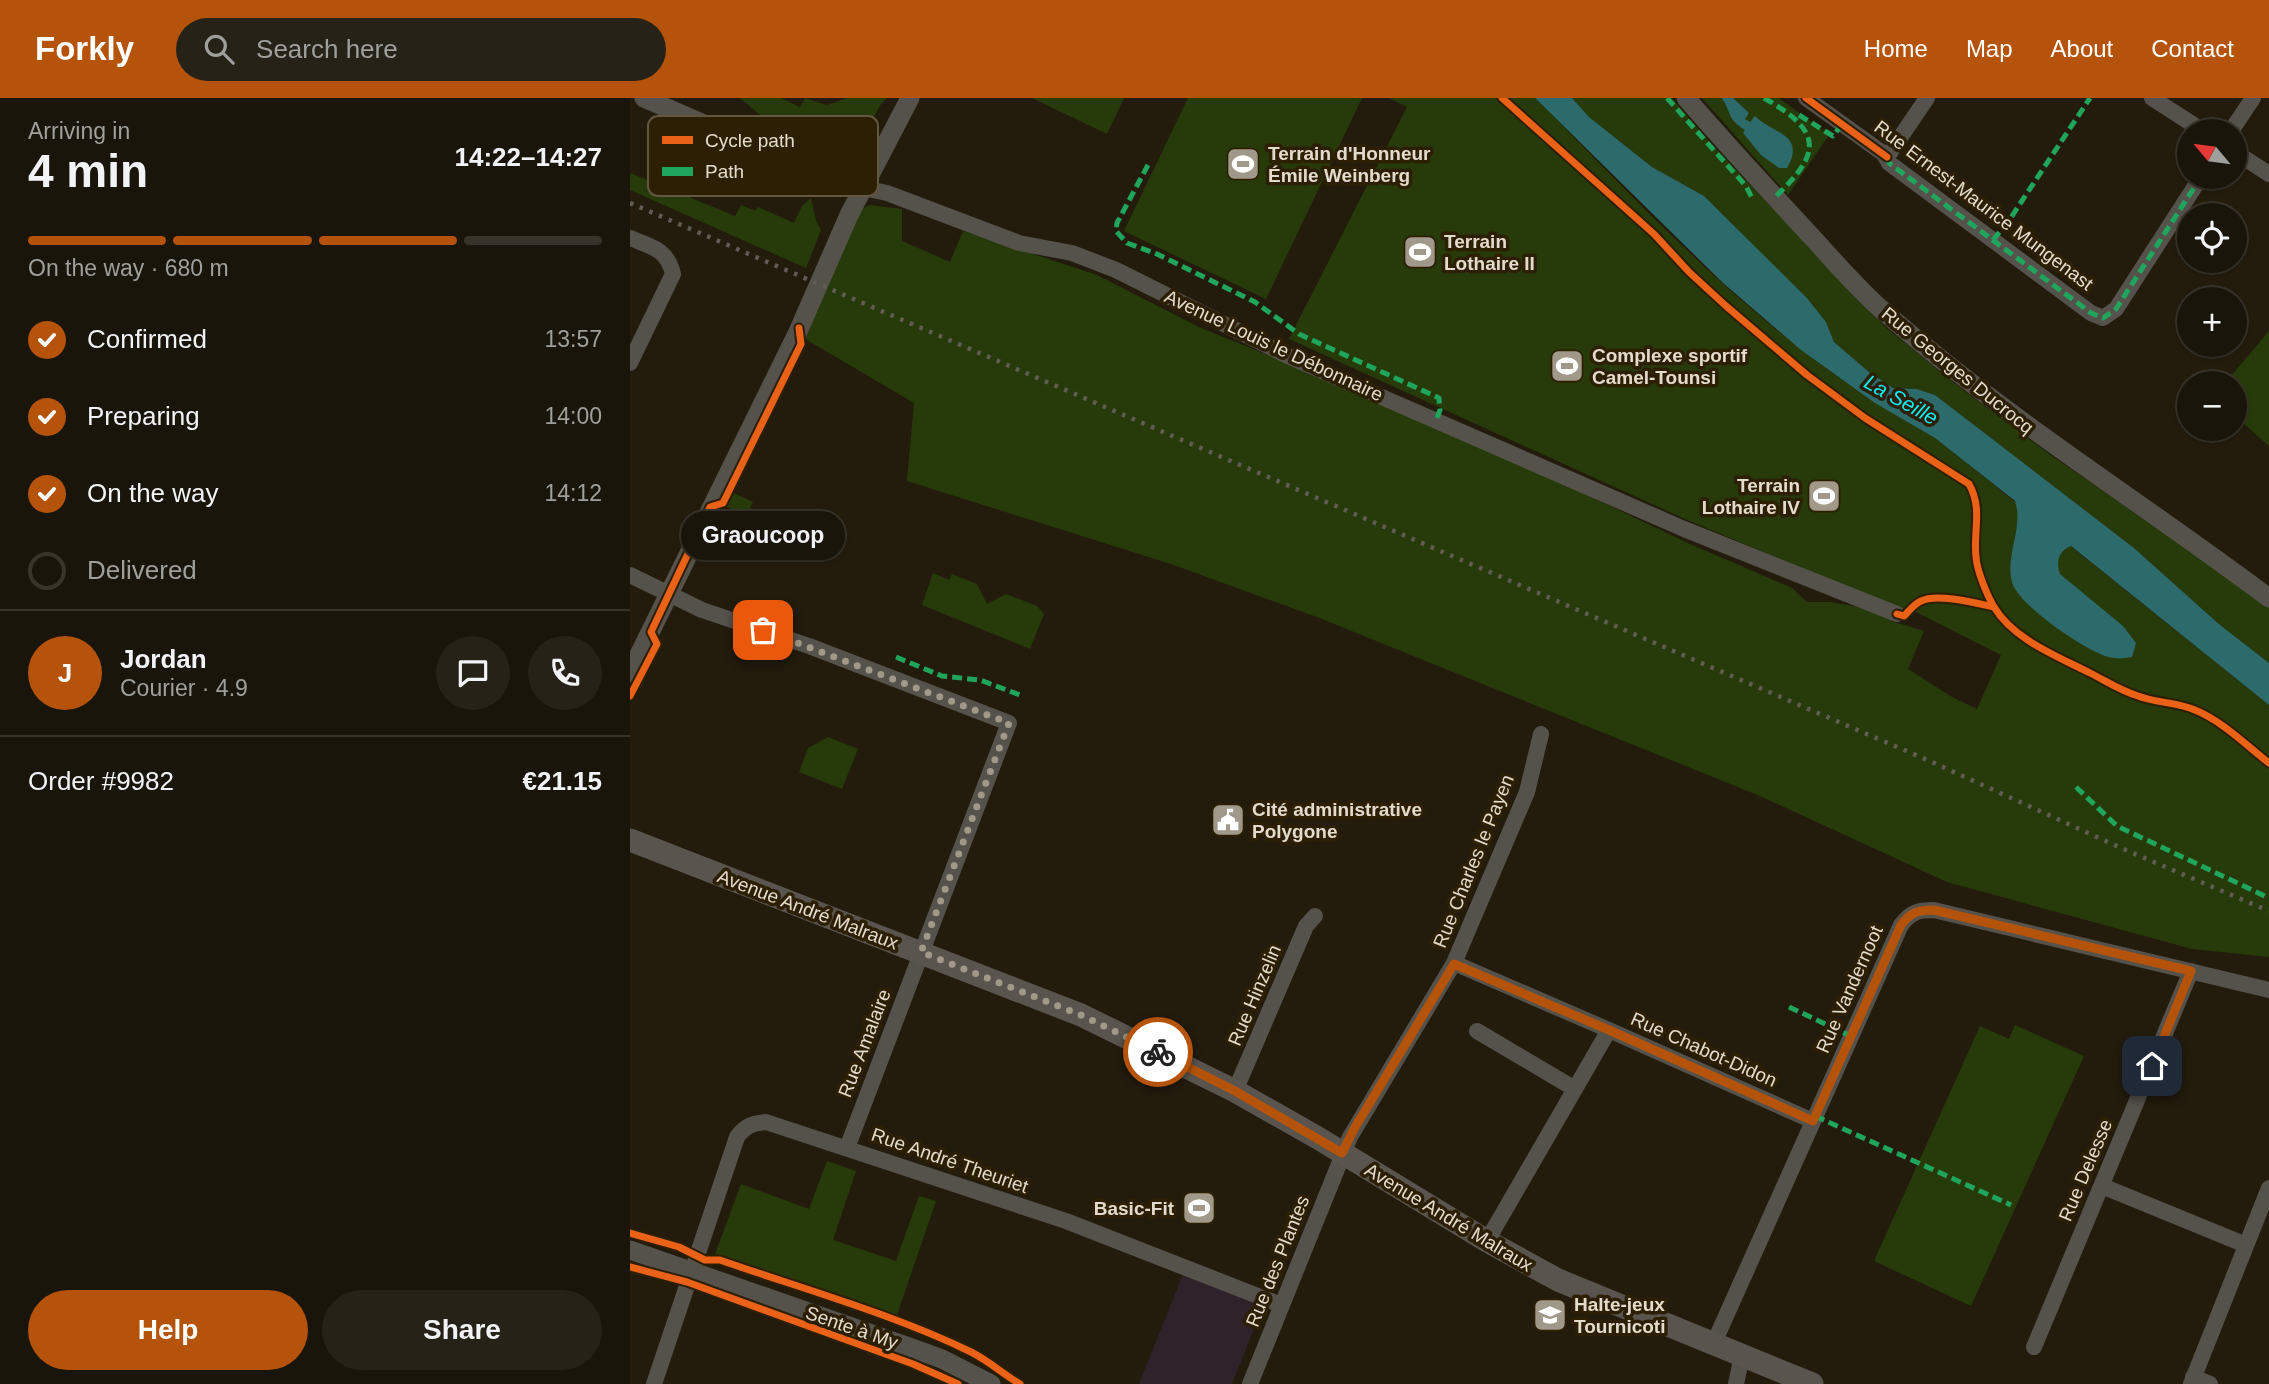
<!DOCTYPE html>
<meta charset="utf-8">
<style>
body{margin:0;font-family:Arial,sans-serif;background:#272218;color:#f1f3f6;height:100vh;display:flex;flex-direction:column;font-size:26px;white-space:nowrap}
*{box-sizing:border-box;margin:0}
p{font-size:23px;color:#9f9f9c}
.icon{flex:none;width:38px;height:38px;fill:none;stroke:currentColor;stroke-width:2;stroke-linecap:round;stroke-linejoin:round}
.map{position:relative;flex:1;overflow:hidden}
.side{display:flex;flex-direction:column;background:#1a150a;width:630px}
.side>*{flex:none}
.needle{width:46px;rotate:299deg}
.buttons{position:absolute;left:1547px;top:21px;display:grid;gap:14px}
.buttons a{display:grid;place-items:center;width:70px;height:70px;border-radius:50%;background:#1a150a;box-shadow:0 2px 5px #0004,0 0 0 2px #38342b;font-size:35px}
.pin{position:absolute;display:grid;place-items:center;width:60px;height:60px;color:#fff;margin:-30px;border-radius:14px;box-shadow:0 4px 10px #0006}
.courier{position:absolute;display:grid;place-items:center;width:70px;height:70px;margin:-35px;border:5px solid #b45309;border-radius:50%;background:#fff;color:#222;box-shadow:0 2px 9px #0007}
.bubble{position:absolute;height:49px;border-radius:24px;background:#1a150a;box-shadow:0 2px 5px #0004,0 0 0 2px #38342b;font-size:23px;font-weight:700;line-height:49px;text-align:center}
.summary em{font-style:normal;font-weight:700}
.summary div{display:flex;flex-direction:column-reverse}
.summary{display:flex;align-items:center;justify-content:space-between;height:119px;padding:0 28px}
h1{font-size:46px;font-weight:700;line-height:52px}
.bar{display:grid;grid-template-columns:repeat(4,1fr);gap:10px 7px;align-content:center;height:84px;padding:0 28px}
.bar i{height:9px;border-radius:5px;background:#38342b}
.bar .current{background:#b45309}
.bar p{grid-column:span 4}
.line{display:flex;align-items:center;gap:18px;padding:0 28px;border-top:2px solid #38342b}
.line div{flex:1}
.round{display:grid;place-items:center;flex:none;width:74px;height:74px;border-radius:37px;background:#272218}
ol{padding:0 28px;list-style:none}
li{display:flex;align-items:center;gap:21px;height:77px}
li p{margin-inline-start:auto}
li .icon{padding:7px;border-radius:50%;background:#b45309;color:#fff;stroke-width:4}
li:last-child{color:#9f9f9c}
li i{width:38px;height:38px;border:4px solid #38342b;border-radius:50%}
.action{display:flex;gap:14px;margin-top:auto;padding:14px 28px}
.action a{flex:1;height:80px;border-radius:42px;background:#b45309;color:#fff;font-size:28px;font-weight:700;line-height:80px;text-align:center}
.action a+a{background:#272218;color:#f1f3f6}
header{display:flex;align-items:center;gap:42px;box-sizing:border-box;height:98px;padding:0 35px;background:#b45309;color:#fff}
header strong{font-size:33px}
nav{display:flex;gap:38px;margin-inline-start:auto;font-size:24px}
.search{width:490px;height:63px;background:#272218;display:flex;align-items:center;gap:18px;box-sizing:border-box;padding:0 24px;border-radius:38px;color:#9f9f9c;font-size:26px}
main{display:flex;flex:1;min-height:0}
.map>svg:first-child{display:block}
.education{fill:#30222a}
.green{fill:#273b0a}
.water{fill:#2d6a6b}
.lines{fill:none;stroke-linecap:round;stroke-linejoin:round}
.minor{stroke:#55524c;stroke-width:16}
.tertiary{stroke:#55524c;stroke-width:19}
.secondary{stroke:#59544e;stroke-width:23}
.rail{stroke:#615d55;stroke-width:4.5;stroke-dasharray:3.5 7;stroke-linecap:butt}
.quiet{stroke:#20a55d;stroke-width:5;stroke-dasharray:10 5;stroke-linecap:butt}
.cycleway-casing{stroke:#2c1f04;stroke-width:11}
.cycleway{stroke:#ea6118;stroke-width:7}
.done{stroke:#a09888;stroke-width:7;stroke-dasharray:0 12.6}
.route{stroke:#b45309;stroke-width:9}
.labels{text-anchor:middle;stroke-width:7;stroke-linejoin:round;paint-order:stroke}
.poi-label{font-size:19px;font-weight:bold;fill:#e3dbcb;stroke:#2c1f04;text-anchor:start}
.street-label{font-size:19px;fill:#e3dbcb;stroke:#2c1f04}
.water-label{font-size:21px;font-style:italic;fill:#0febf0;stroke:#2c1f04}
.key{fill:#2c1f04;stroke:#635740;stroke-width:2}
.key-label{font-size:19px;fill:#e3dbcb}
</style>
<header>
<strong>Forkly</strong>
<div class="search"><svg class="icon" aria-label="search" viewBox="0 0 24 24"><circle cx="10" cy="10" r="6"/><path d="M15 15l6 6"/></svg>Search here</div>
<nav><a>Home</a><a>Map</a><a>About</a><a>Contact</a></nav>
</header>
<main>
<section class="side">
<div class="summary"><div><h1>4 min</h1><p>Arriving in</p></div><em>14:22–14:27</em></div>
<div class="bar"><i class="current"></i><i class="current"></i><i class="current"></i><i></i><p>On the way · 680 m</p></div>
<ol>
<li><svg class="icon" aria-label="check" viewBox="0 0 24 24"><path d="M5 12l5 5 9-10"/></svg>Confirmed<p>13:57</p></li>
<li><svg class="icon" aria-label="check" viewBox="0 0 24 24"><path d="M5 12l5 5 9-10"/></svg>Preparing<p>14:00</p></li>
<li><svg class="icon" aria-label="check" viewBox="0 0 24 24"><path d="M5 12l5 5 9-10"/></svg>On the way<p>14:12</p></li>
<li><i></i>Delivered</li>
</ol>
<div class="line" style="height:126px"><b class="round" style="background:#b45309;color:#fff">J</b><div><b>Jordan</b><p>Courier · 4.9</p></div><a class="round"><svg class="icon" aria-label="chat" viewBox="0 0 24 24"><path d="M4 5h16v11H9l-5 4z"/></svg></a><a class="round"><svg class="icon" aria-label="phone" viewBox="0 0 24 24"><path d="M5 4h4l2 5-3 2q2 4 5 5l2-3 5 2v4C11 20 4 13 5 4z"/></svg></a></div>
<div class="line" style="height:91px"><div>Order #9982</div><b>€21.15</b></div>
<div class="action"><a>Help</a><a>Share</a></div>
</section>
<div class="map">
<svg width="1639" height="1286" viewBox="0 0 1639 1286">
<rect width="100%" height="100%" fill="#231c0d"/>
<path class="education" d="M 554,1174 L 634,1206 L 602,1286 L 509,1286 Z"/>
<path class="green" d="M 110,0 L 151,0 L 170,9 L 175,0 L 197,7 L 217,0 L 257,0 L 251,6 L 238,29 L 247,34 L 234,56 L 219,67 L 206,71 L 151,47 L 140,34 L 136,22 Z
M 402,0 L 494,0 L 477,36 Z
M 558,0 L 732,0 L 636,201 L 494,133 Z
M 759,0 L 905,0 C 989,85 1077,179 1172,252 C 1214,285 1259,313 1305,340 L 1639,607 L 1639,859 L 1562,851 L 1317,784 L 1130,698 L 687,519 L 541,466 L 277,383 L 284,305 L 165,235 L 224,116 L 239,107 L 272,111 L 272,143 L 320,164 L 333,133 L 467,177 L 571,230 L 699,282 L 919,379 L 1060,446 L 1162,490 L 1177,504 L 1200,504 L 1265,515 L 1261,523 L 1294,533 L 1278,571 L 1322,599 L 1347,611 L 1371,557 L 1284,513 L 1267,516 L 1269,511 L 1055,421 L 659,241 L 777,9 Z
M 942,0 L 1042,0 L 1075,39 L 1255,229 L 1333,292 L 1422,358 L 1639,508 L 1639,565 L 1590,527 L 1504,450 L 1305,297 L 1287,291 L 1263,290 L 1239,274 L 1204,244 L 1196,224 L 1177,200 L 1074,98 L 1022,69 L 959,19 Z
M 1072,0 L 1149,0 L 1199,37 L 1158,97 Z
M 0,75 L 105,118 L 111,107 L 126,113 L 128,109 L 164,125 L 172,108 L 181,100 L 186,122 L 191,132 L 176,170 L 0,92 Z
M 1639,233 L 1639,348 L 1605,318 L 1605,285 L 1595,285 Z
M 104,395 L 123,404 L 120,410 L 157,428 L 154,435 L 97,409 Z
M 303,475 L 319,482 L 322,476 L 347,486 L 357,506 L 376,496 L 407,508 L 414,516 L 400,551 L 292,507 Z
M 198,639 L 228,651 L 212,691 L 169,674 L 178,650 Z
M 1385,927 L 1454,958 L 1341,1208 L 1244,1163 L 1350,928 L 1379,941 Z
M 197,1063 L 226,1073 L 203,1142 L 266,1163 L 289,1098 L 306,1103 L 266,1220 L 85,1156 L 111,1086 L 179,1111 Z"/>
<path class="water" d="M 905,0 L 942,0 L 959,19 L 1022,69 L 1074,98 L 1177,200 L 1196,224 L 1204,244 L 1239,274 L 1263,290 L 1287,291 L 1305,297 L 1504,450 L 1590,527 L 1639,565 L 1639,607 L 1441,448 C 1428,453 1426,464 1430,476 L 1493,528 L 1506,545 L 1502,559 C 1492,561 1485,561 1475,558 C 1452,550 1388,507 1382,484 C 1375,456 1394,430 1385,403 L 1305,340 L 1245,305 L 1171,252 L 1093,185 Z
M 1092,0 L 1103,0 L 1119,15 L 1115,21 L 1120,24 L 1125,18 C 1141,35 1177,36 1157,70 L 1149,70 L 1131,57 L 1113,35 L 1115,32 C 1097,21 1102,16 1092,0 Z"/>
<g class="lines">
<path class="minor" d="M 1176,0 L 1254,56 L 1259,65 L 1461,215 L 1473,220 L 1486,211 L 1571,79
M 1522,0 L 1573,33
M 1601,33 L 1623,0
M 1605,54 L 1639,76
M 1257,59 L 1297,0
M 233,90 L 257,95 L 389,145 L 442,155 L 486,172 L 660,259 L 1054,431 L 1267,516
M 0,140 C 22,149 37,151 43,176 L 0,265
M 0,477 L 72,512 L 179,548 L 379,625 L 217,1050
M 824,865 L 979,932
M 847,933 L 945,991
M 605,993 L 676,828 L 685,818
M 1472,1088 L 1616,1147
M 857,1143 L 979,932 L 1183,1023
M 1083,1247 L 1271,827 C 1281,814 1288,812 1304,812 L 1639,892
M 1404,1249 L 1561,873
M 1563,1279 L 1580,1286
M 24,1286 L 107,1039 C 115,1028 123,1025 136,1024 L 436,1123 L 651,1207
M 620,1286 L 720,1039 L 824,865 L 897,694 L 911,636
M 1106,1286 L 1112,1258
M 1561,1286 L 1639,1090"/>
<path class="tertiary" d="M 14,0 L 120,46 L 189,79 L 233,90
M 1056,0 C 1097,47 1139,93 1181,138 C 1204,163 1226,189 1251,211 C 1372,318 1510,403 1639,500
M 0,575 L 167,236 L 219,117 L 280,0
M 0,1152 L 282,1250 L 312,1261 L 361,1286"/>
<path class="secondary" d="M 0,742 L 451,917 L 605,993 L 688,1040 L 857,1143 L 928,1182 L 1182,1286"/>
<path class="rail" d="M 0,105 L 1302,664 L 1491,750 L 1639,813"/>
<path class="quiet" d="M 1037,0 L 1116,88 L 1122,100 L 1121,102
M 1134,0 C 1192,33 1193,54 1145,99
M 1169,17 L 1203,38 L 1213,25
M 1257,59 L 1259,65 L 1461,215 L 1473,220 L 1486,211 L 1571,79
M 518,67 L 487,125 L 486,133 L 497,145 L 527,156 L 625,204 L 669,236 L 809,300 L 810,312 L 806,322
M 1363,142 L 1380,121 L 1460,0
M 266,559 L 312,578 L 350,582 L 390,597
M 1446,689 L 1487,728 L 1639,800
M 1159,909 L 1221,938
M 1185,1018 L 1381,1107"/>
<defs>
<path id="cycleway" d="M 872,0 L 1024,136 L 1059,174 L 1096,208 L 1177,277 L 1235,320 L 1339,386 C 1353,411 1343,433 1346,459 C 1347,473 1357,497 1364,509 C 1384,542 1427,558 1460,575 C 1476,583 1491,593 1508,598 C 1526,605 1547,604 1565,612 C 1592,623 1616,647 1639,665
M 1176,0 L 1257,59
M 1267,516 L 1274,518 C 1279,513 1284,506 1291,503 C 1307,495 1346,505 1364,509
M 0,598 L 27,546 L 21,534 L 80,409 L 93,405 L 171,246 L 169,230
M 0,1135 L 49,1149 L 75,1162 L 90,1162 C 173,1191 263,1216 341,1254 C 359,1263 373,1276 390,1286
M 0,1169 L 57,1184 L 283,1266 L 328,1286"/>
</defs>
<use href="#cycleway" class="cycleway-casing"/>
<use href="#cycleway" class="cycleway"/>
</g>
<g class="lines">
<path class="done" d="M 133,532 L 379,625 L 291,854 L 451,917 L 528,954"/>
<path class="route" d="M 528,954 L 605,993 L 712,1055 L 724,1031 L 824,866 L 979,932 L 1183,1023 L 1271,827 C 1281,814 1288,812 1304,812 L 1561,873 L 1522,968"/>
</g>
<defs>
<symbol id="stadium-square" viewBox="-11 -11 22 22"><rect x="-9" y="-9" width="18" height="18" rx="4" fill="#a09888" stroke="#2c1f04"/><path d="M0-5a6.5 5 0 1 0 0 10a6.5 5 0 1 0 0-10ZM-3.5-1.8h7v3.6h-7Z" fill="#fff"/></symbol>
<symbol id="civic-square" viewBox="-11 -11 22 22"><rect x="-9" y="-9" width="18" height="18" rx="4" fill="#a09888" stroke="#2c1f04"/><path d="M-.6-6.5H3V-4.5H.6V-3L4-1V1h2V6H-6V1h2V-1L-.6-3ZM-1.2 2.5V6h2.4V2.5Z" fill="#fff"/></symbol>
<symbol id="school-square" viewBox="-11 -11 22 22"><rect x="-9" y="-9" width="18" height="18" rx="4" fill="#a09888" stroke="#2c1f04"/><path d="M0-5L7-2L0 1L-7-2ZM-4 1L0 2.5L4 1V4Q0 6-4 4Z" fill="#fff"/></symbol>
</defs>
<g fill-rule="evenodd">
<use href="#stadium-square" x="594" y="47" width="38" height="38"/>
<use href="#stadium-square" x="771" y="135" width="38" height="38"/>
<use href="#stadium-square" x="918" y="249" width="38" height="38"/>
<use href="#stadium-square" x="1175" y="379" width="38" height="38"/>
<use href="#civic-square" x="579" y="703" width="38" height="38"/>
<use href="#stadium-square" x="550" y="1091" width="38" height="38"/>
<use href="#school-square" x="901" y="1198" width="38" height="38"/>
</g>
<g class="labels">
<g class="poi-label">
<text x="638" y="62">Terrain d'Honneur<tspan x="638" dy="22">Émile Weinberg</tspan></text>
<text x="814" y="150">Terrain<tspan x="814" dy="22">Lothaire II</tspan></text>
<text x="962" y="264">Complexe sportif<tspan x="962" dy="22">Camel-Tounsi</tspan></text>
<text x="1170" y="394" text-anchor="end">Terrain<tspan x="1170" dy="22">Lothaire IV</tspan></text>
<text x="622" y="718">Cité administrative<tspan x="622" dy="22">Polygone</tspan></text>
<text x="544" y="1117" text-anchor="end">Basic-Fit</text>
<text x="944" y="1213">Halte-jeux<tspan x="944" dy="22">Tournicoti</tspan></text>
</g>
<g class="street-label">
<text transform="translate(1354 107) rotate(37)" y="7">Rue Ernest-Maurice Mungenast</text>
<text transform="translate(644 247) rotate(25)" y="7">Avenue Louis le Débonnaire</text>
<text transform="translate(1328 272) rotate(39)" y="7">Rue Georges Ducrocq</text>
<text transform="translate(843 763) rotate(-68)" y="7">Rue Charles le Payen</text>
<text transform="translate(178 811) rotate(21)" y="7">Avenue André Malraux</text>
<text transform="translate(1219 891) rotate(-66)" y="7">Rue Vandernoot</text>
<text transform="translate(624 897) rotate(-67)" y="7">Rue Hinzelin</text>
<text transform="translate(234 945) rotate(-69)" y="7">Rue Amalaire</text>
<text transform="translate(1074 951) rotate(24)" y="7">Rue Chabot-Didon</text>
<text transform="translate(320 1062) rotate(19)" y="7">Rue André Theuriet</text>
<text transform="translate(1455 1072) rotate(-67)" y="7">Rue Delesse</text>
<text transform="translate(819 1119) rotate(31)" y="7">Avenue André Malraux</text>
<text transform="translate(647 1163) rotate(-68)" y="7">Rue des Plantes</text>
<text transform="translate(222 1229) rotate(19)" y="7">Sente à My</text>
</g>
<g class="water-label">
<text transform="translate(1271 302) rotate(29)" y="7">La Seille</text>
</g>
</g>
<rect x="18" y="18" width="230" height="80" rx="10" class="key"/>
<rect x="32" y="38" width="31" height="8" fill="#ea6118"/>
<rect x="32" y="69" width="31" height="9" fill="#20a55d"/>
<g class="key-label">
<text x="75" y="49">Cycle path</text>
<text x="75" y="80">Path</text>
</g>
</svg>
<div class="buttons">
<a><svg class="needle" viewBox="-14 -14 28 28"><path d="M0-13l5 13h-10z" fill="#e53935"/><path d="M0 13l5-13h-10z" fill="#9f9f9c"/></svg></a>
<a><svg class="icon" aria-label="locate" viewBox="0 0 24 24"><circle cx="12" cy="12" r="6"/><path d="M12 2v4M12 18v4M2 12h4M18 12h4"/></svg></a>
<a>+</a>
<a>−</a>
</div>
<div class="pin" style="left:133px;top:532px;background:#ea580c"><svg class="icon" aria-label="bag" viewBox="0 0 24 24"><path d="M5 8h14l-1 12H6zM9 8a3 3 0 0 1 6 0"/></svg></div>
<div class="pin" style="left:1522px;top:968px;background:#1f2937"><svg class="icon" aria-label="home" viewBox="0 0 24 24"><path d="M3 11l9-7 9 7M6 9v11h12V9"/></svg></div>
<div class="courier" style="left:528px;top:954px"><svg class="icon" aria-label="bike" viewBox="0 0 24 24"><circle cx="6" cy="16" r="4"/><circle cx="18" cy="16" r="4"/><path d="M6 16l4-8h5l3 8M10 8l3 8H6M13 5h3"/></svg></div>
<div class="bubble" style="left:51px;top:413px;width:164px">Graoucoop</div>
</div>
</main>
